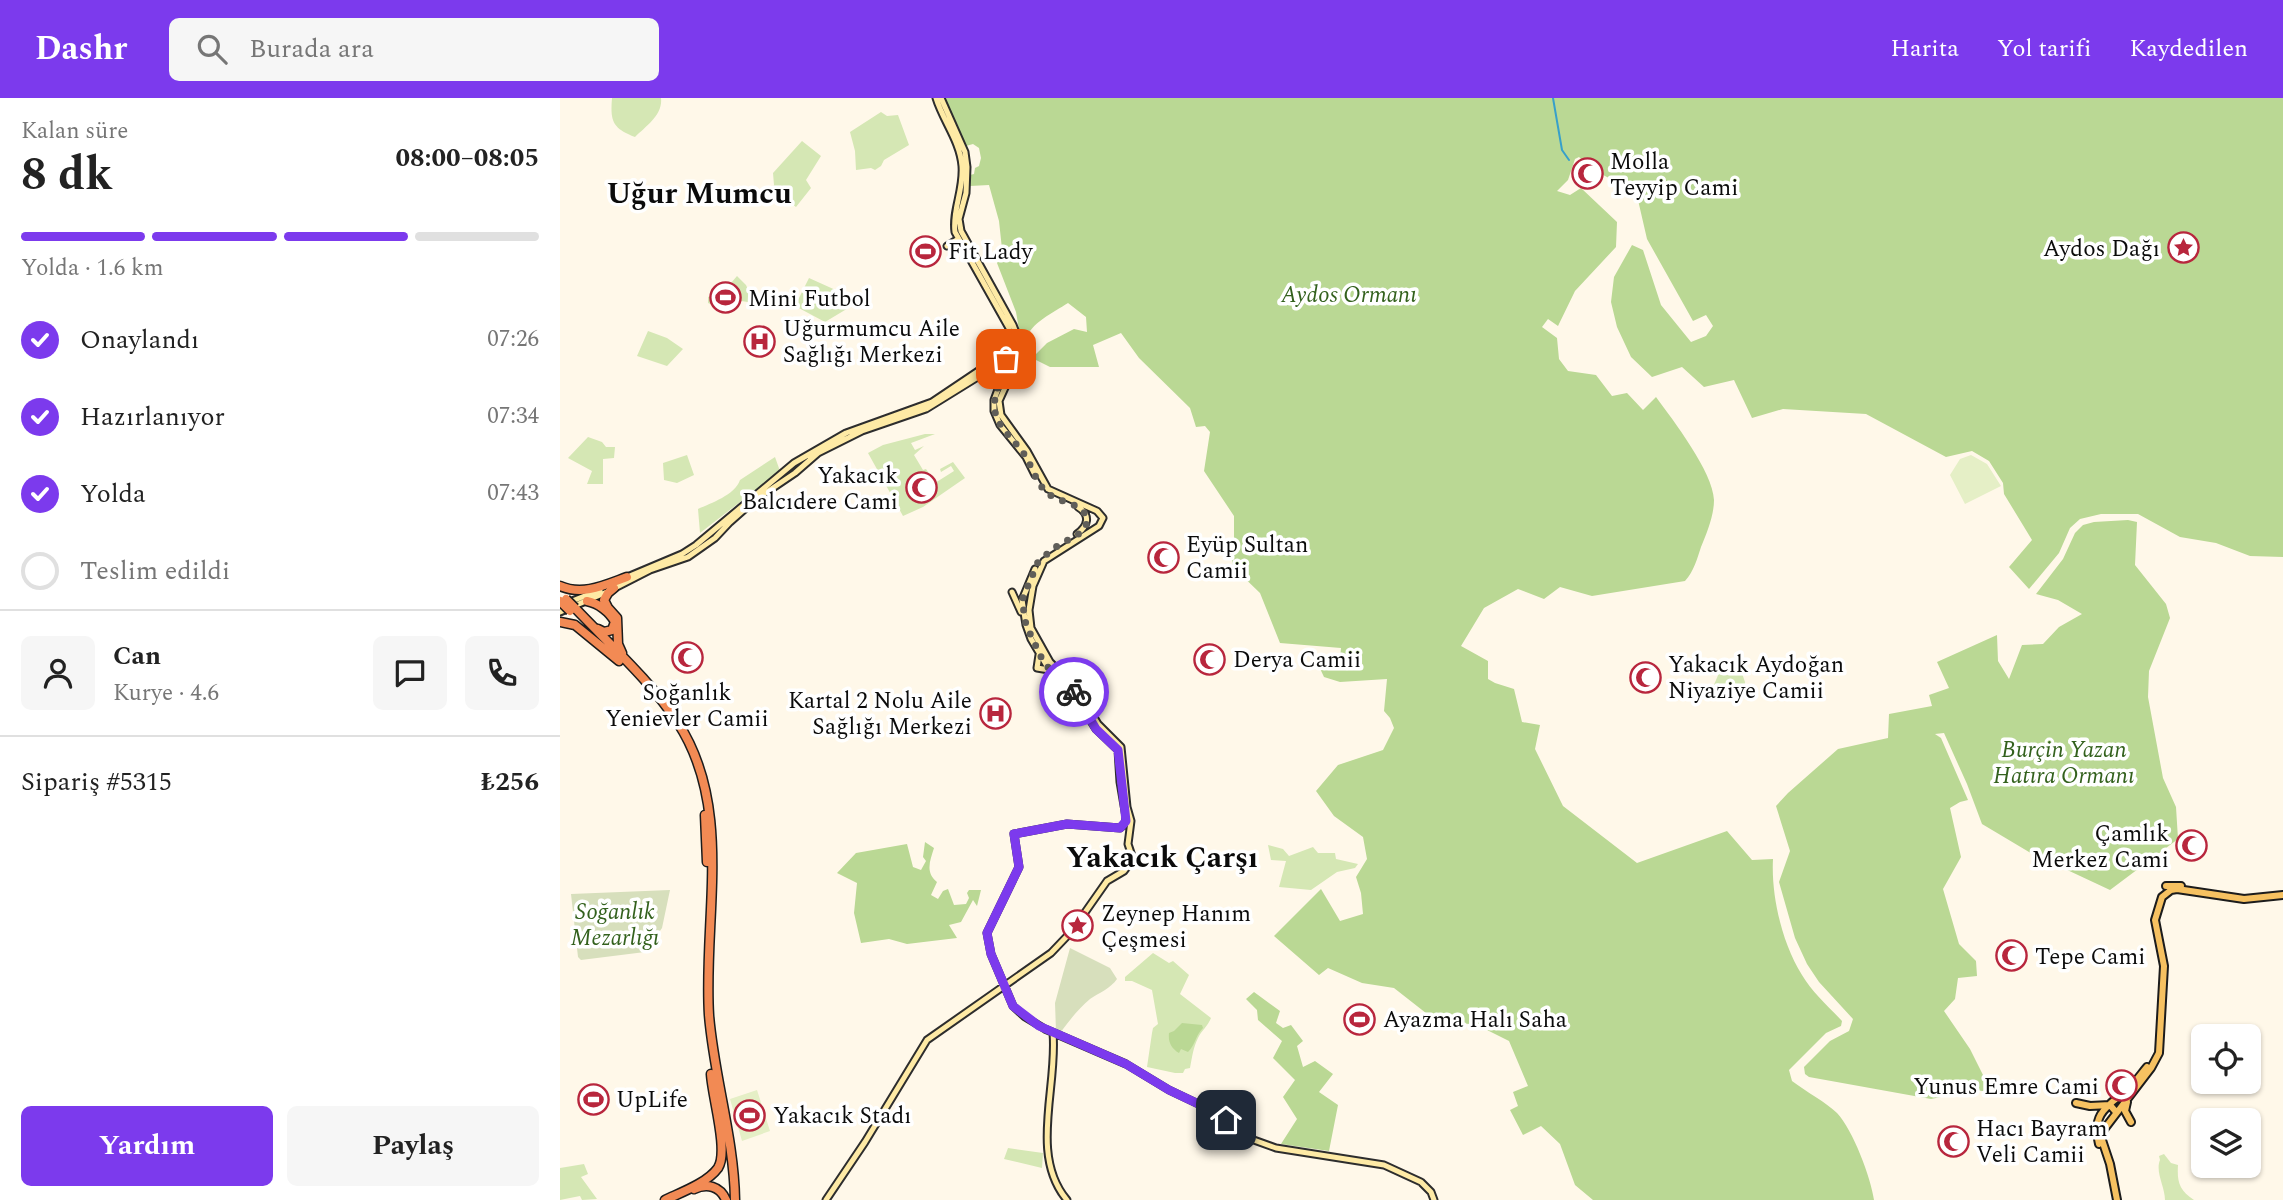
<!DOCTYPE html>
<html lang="tr">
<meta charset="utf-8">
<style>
body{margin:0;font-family:Spectral,serif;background:#f6f6f6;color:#222;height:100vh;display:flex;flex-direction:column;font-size:26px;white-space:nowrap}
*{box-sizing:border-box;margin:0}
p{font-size:23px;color:#767676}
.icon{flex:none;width:38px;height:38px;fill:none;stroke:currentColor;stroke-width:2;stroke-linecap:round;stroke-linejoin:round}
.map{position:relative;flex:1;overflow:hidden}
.drawer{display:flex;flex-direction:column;background:#fff;width:560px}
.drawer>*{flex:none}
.buttons{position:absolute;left:1631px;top:926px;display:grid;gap:14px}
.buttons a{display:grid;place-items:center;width:70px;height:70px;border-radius:10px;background:#fff;box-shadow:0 2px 5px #0004;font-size:35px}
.pin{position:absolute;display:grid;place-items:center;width:60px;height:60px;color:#fff;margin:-30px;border-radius:14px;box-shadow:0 4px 10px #0006}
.courier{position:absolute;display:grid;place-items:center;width:70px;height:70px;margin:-35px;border:5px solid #7c3aed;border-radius:50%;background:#fff;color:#222;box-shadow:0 2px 9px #0007}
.head em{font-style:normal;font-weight:700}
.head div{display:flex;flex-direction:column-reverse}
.head{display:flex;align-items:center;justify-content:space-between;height:119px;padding:0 21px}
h1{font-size:46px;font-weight:700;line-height:52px}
.bar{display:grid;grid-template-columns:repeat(4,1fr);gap:10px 7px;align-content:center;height:84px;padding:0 21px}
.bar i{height:9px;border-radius:5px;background:#e0e0e0}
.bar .on{background:#7c3aed}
.bar p{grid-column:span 4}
.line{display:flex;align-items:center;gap:18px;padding:0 21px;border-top:2px solid #e0e0e0}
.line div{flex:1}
.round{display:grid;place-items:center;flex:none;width:74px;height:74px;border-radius:10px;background:#f6f6f6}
ol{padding:0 21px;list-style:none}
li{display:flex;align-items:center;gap:21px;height:77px}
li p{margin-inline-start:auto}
li .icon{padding:7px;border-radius:50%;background:#7c3aed;color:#fff;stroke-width:4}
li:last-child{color:#767676}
li i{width:38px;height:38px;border:4px solid #e0e0e0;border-radius:50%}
.button{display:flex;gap:14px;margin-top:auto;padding:14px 21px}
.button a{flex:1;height:80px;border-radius:10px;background:#7c3aed;color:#fff;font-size:28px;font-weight:700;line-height:80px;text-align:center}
.button a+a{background:#f6f6f6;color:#222}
header{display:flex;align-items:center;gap:42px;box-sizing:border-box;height:98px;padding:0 35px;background:#7c3aed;color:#fff}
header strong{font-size:33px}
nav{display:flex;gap:38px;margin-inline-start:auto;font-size:24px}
.search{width:490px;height:63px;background:#f6f6f6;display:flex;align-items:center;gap:18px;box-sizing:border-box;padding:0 24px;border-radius:10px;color:#767676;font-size:26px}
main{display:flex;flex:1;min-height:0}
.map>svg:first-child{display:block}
.green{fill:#d5e7b4}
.forest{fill:#bad894}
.cemetery{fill:#d7dfbc}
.pitch{fill:#e5efc6}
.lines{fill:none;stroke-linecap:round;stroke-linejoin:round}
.stream{stroke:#37a0ca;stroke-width:2}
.secondary-casing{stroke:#2d2d2d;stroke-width:9}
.primary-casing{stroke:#1c1c1c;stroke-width:10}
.highway-casing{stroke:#1c1c1c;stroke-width:11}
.secondary{stroke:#feeaa5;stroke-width:5}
.primary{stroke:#f6c161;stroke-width:6}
.highway{stroke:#f28a54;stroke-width:8}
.highway-bridge-casing{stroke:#1c1c1c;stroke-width:11;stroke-linecap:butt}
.highway-bridge{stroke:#f28a54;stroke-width:8}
.done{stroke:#605e59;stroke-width:7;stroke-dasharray:0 12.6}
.route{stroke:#7c3aed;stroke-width:9}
.labels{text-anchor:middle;stroke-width:7;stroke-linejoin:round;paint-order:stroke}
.poi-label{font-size:23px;fill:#0b0b0b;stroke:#fff;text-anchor:start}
.park-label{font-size:23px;font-style:italic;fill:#33611d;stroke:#fff}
.district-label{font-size:30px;font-weight:bold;fill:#0b0b0b;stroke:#fff}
</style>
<header>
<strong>Dashr</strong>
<div class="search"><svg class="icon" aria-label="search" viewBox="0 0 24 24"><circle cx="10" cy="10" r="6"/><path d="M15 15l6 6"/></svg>Burada ara</div>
<nav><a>Harita</a><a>Yol tarifi</a><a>Kaydedilen</a></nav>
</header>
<main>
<section class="drawer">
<div class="head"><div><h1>8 dk</h1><p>Kalan süre</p></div><em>08:00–08:05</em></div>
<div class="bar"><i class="on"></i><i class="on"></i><i class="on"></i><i></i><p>Yolda · 1.6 km</p></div>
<ol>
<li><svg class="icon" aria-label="check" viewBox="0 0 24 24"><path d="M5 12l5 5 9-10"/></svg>Onaylandı<p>07:26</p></li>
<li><svg class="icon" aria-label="check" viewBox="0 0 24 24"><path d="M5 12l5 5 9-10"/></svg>Hazırlanıyor<p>07:34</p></li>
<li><svg class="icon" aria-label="check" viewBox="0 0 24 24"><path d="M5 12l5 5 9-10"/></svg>Yolda<p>07:43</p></li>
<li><i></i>Teslim edildi</li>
</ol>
<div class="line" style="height:126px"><a class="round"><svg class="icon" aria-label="person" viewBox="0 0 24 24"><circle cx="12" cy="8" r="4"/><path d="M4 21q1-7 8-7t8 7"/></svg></a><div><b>Can</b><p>Kurye · 4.6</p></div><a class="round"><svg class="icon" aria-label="chat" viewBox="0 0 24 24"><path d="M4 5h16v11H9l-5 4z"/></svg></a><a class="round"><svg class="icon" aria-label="phone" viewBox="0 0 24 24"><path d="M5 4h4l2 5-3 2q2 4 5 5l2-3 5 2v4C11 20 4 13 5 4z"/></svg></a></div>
<div class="line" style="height:91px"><div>Sipariş #5315</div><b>₺256</b></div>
<div class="button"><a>Yardım</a><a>Paylaş</a></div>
</section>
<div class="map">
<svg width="1723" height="1102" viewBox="0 0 1723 1102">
<rect width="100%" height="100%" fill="#fff8e9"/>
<path class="green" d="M 52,0 L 101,0 C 103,17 86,28 75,39 C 53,30 50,24 52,0 Z
M 321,14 L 327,18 L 338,17 L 349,47 L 324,62 L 321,68 L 315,72 L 311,70 L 296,72 L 295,53 L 290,34 Z
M 242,43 L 261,58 L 246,82 L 251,90 L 236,109 L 212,91 L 214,87 L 213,75 Z
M 177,178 L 186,187 L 194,205 L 175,202 L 169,214 L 148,205 L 148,199 L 166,191 Z
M 249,180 L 300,203 L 265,224 L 235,208 Z
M 88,233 L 107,240 L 123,251 L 107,268 L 77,258 Z
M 365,336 L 375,336 L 351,345 L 355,352 L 364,348 L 354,357 L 363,372 L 366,371 L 375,385 L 394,373 L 391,368 L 381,374 L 380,371 L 393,364 L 405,380 L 363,409 L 343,418 L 308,355 L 323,347 Z
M 28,339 L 42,344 L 46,349 L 55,349 L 54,360 L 43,361 L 43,386 L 27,386 L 32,373 L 8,360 Z
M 127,357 L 134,377 L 117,385 L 104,382 L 103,365 Z
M 215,359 L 220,373 L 140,435 L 138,411 C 151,405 175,397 180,382 Z
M 1178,564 L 1185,584 L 1184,599 L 1154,600 L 1153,589 L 1159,575 L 1157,572 L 1157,565 Z
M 708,747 L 723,751 L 729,758 L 753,749 L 758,755 L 775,755 L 776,761 L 798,766 L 795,770 L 777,774 L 751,792 L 719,789 L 726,763 L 711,762 Z
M 593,855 L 609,865 L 613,863 L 629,877 L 620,896 L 651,920 C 648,928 641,933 638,940 C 633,950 632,960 630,970 L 625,971 L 623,975 L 615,975 L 587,969 L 592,935 L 593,930 L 598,926 L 592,892 L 572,883 L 565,883 L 565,879 Z
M 448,1050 L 483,1055 L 482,1070 L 444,1061 Z
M 1604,1056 L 1611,1065 L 1618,1067 C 1617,1084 1619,1092 1634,1102 L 1605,1102 C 1605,1089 1595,1074 1600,1062 L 1599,1058 Z
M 24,1066 L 28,1076 L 21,1079 L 37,1101 L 22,1102 L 20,1098 L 0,1102 L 0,1070 Z"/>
<path class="forest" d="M 383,0 L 1723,0 L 1723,459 L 1690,458 L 1656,445 L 1620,439 L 1578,416 L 1541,416 L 1520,421 L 1510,430 L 1499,455 L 1469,491 L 1449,469 L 1472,442 L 1444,396 L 1443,385 L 1429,363 L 1412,353 L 1386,359 L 1306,316 L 1223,311 L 1192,320 L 1174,282 L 1144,289 L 1122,269 L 1092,279 L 1071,259 L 1057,229 L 1051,204 L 1054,179 L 1072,147 L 1083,152 L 1101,207 L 1131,244 L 1146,238 L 1153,228 L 1146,217 L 1133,223 L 1087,141 L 1078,102 L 1073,93 L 1032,71 L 1019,59 L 1015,61 L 1008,82 L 997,93 L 1010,97 L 1021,90 L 1057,124 L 1056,149 L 1015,193 L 998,228 L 988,221 L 982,229 L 997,240 L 999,261 L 1008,273 L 1036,277 L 1052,298 L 1067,295 L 1083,312 L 1096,299 C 1113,322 1153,374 1154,402 C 1154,417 1147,435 1141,449 C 1137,461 1134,473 1125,483 L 1032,498 L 1000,489 L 984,501 L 958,491 L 924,510 L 901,548 L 928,563 L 928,581 L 935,585 L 954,591 L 962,624 L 980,627 L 975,651 L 1003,708 L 1077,765 L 1167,733 L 1192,762 L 1213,761 C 1211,798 1222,845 1242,877 C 1252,894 1268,908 1282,923 L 1281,928 L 1266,935 L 1229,972 L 1232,983 C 1245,993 1267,1005 1277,1015 C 1293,1032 1311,1080 1314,1102 L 1033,1102 L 1015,1087 L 1000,1046 L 981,1028 L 963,1037 L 950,1012 L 958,1008 L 953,994 L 968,988 L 949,943 L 919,928 L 871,919 L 834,890 L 802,885 L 768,870 L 759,877 L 714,838 L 761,791 L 780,823 L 803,816 L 801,795 L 796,779 L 807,761 L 803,739 L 774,718 L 756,693 L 778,667 L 823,652 L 834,630 L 830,620 L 824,613 L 827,581 L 780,584 L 764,579 L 756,562 L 780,561 L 781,550 L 720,545 L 700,495 L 673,469 L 669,445 L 674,446 L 674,418 L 644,373 L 650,334 L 645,328 L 636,329 L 630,310 L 579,260 L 561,235 L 533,247 L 539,269 L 490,269 L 474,261 L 475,257 L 487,245 L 514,231 L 527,234 L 526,219 L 508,205 C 493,215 471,224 465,243 L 461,243 L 456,214 L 437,165 L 442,151 L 439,123 L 429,87 L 410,88 L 410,77 L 414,76 L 415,70 L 419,68 L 421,60 L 419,50 L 413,46 L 406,48 Z
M 1568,422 L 1577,424 L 1575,467 L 1606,506 L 1610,520 L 1589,573 L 1588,599 L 1603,680 L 1616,709 L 1618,741 L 1550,792 L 1469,754 L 1422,726 L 1407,686 L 1384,635 L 1375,636 L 1381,640 L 1408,702 L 1400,704 L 1390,710 L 1401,759 L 1383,791 L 1399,846 L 1416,863 L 1417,878 L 1398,880 L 1395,901 L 1384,913 L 1410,951 L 1432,995 L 1417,992 L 1371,1001 L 1249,979 L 1245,976 L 1244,969 L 1270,943 L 1289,933 L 1293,921 L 1259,884 L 1247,866 L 1235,840 L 1219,784 L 1230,753 L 1216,708 L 1228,695 L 1278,651 L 1328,640 L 1329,616 L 1372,608 L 1369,597 L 1389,590 L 1377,564 L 1437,537 L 1438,563 L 1449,581 L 1462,547 L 1483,546 L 1499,529 L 1522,516 L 1498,502 L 1476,496 L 1503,461 L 1515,435 L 1523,427 L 1534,424 Z
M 365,744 L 374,750 C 370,763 365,774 377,784 L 371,797 L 378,801 L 383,793 L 388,791 L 394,807 L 406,806 L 409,800 L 407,795 L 409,792 L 421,792 L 417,808 L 413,802 L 401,824 L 389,827 L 397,840 L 347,846 L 329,841 L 301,845 L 294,815 L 297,785 L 277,775 L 296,755 L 347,746 L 353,769 L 361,772 L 366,763 L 363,759 Z
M 694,894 L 720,913 L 716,925 L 723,930 L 731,927 L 743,943 L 737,948 L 743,969 L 755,963 L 773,976 L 759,994 L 778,1007 L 769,1053 L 721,1046 L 737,1021 L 723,999 L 735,982 L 713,960 L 722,943 L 698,922 L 697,912 L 686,901 Z
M 622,925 L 642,927 L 643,930 C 635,938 636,946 628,954 L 621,951 L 619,955 C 611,950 608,944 609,935 L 614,933 Z"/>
<path class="cemetery" d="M 110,792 L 102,830 L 85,854 L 21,862 L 18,859 L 11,796 Z
M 510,850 L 550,870 L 557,881 C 551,890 539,895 530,901 C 518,911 509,923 500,935 L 496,933 L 495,905 Z"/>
<path class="pitch" d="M 1411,357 L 1427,366 L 1441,388 L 1405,406 L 1390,377 L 1400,361 Z
M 806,908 L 815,928 L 796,937 L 786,915 Z
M 197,992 L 210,1033 L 182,1043 L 170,1001 Z"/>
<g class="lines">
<path class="stream" d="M 993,0 L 1002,52 L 1009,62"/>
<defs>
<path id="secondary" d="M 376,0 C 383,23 400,43 402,68 C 404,92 392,112 395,134 L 449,230 L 450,259 L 434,302 L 434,313 L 440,327 L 466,359 L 475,377
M 387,148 L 398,141
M 517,436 C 528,428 531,417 518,409
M 475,471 L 462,502 L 466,527 L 471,541 L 487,568 L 510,590 L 536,631 L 558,652 L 560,684 L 566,719 L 565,726 L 560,730
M 65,480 L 122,456 L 136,447 L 234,365 L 286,335 L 372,304 L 439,259 L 450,247
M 452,494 L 461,514
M 7,505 L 40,492
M 0,514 L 47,494 L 90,472 L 128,459 L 155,440 L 170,424 L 195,402 L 235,375 L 258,355 L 302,333 L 366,311 L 450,259
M 479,557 L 477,570 L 489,572
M 560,730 L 507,726 L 454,736 L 459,769 L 427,835 L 431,856 L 453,908 L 465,919 L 485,931 L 566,966 L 609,992 L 649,1011 L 691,1041 L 716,1050 L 824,1067 L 861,1084 L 871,1094 L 874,1102
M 493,935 C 498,988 469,1057 507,1102
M 266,1102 L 305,1044 L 367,942 L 491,855 L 512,833 L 547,783 L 564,773 L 573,761 L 568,746 L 571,723 L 567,709 L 561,649 L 538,626 L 519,594 L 490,564 L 471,530 L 469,512 L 473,488 L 484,463 L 539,428 L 543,420 L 537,413 L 488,391 L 467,353 L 441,317 L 439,303 L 458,261 L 460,245 L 453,227 L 401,133 L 399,121 L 406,95 L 407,69 L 405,54 L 381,0"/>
<path id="primary" d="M 1606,788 L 1621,788
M 1567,1004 L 1565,1013 L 1571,1024
M 1516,1005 L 1530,1008 L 1550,1007 L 1556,1014
M 1539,1046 C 1531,1015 1548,1008 1568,991 C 1576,984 1581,976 1587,969
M 1557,1102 L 1550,1066 L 1542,1042 L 1542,1034 L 1591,970 L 1599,955 L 1604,868 L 1595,822 L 1602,799 L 1611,792 L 1617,791 L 1684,801 L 1723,797"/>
<path id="highway" d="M 0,488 C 23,498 45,487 67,479
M 54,490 L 48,495 L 44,502 L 48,510 L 57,520 L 58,546 L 62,555
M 27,503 C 38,505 50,514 55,524 L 52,532 L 44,534 L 38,531
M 15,510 C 50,547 90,582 118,625 C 174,711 143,820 149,917 C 154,979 174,1040 175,1102
M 0,524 L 15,527 L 59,563
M 145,717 L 147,764
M 134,1091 C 147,1085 160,1088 166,1102
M 105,1102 C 122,1094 147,1085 158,1070 C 169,1053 152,998 151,976"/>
</defs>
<use href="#secondary" class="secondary-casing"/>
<use href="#primary" class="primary-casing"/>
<use href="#highway" class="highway-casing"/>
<use href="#secondary" class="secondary"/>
<use href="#primary" class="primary"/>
<use href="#highway" class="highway"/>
<defs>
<path id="highway-bridge" d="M 6,501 L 15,510
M 0,503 L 10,513"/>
</defs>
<use href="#highway-bridge" class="highway-bridge-casing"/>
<use href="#highway-bridge" class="highway-bridge"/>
</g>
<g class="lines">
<path class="done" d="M 446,261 L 450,259 C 442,280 426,305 440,326 C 447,337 457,346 464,356 C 472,368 476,384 486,394 C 498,405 519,403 527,419 L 526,428 L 520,435 L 494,450 L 478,464 L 462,502 L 466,527 L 482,561 L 490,572 L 514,594"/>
<path class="route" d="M 514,594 L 536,631 L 558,652 L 566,723 L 560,730 L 507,726 L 454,736 L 459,769 L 427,835 L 431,856 L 453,908 L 479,928 L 566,966 L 609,992 L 649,1011 L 666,1022"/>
</g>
<defs>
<symbol id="mosque-ring" viewBox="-11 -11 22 22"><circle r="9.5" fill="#fff" stroke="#b8263d" stroke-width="1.5"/><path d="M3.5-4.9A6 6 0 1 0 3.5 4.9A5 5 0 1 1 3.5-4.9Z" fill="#b8263d"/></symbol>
<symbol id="sight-ring" viewBox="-11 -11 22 22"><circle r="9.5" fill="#fff" stroke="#b8263d" stroke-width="1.5"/><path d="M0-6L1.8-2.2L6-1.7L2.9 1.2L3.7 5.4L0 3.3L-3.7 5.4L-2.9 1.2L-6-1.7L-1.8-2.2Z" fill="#b8263d"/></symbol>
<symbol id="stadium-ring" viewBox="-11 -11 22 22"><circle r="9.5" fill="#fff" stroke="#b8263d" stroke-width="1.5"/><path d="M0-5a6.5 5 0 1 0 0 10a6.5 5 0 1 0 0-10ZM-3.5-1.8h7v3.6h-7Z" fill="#b8263d"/></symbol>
<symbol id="hospital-ring" viewBox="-11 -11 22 22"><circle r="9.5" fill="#fff" stroke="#b8263d" stroke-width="1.5"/><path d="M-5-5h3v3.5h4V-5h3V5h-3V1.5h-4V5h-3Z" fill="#b8263d"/></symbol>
</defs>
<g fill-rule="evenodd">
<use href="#mosque-ring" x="1010" y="58" width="35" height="35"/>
<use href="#sight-ring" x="1606" y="132" width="35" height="35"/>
<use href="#stadium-ring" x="348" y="136" width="35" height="35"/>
<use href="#stadium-ring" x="148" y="182" width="35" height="35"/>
<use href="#hospital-ring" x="182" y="226" width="35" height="35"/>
<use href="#mosque-ring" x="344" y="372" width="35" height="35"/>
<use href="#mosque-ring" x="586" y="442" width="35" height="35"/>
<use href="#mosque-ring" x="110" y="542" width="35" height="35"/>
<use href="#mosque-ring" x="632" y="544" width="35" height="35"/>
<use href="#mosque-ring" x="1068" y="562" width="35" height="35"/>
<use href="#hospital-ring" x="418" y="598" width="35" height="35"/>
<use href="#mosque-ring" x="1614" y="730" width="35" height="35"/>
<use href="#sight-ring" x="500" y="810" width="35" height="35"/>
<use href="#mosque-ring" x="1434" y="840" width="35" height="35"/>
<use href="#stadium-ring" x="782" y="904" width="35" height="35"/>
<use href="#mosque-ring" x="1544" y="970" width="35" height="35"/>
<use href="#stadium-ring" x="16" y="984" width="35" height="35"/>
<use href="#stadium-ring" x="172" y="1000" width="35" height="35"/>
<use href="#mosque-ring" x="1376" y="1026" width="35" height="35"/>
</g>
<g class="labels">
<g class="poi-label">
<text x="1050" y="71">Molla<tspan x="1050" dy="26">Teyyip Cami</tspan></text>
<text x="1600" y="158" text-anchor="end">Aydos Dağı</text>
<text x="388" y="161">Fit Lady</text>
<text x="188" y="208">Mini Futbol</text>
<text x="223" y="238">Uğurmumcu Aile<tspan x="223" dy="26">Sağlığı Merkezi</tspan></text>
<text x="338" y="385" text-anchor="end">Yakacık<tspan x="338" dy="26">Balcıdere Cami</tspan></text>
<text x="626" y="454">Eyüp Sultan<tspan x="626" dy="26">Camii</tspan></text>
<text x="673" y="569">Derya Camii</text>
<text x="1108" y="574">Yakacık Aydoğan<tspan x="1108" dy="26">Niyaziye Camii</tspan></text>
<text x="127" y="602" text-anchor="middle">Soğanlık<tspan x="127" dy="26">Yenievler Camii</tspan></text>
<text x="412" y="610" text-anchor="end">Kartal 2 Nolu Aile<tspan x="412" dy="26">Sağlığı Merkezi</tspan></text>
<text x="1609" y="743" text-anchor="end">Çamlık<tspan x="1609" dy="26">Merkez Cami</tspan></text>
<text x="541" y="823">Zeynep Hanım<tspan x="541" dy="26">Çeşmesi</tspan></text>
<text x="1475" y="866">Tepe Cami</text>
<text x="823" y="929">Ayazma Halı Saha</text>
<text x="1539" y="996" text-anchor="end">Yunus Emre Cami</text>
<text x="56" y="1009">UpLife</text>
<text x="213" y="1025">Yakacık Stadı</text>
<text x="1416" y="1038">Hacı Bayram<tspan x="1416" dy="26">Veli Camii</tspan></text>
</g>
<g class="park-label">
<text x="789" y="204">Aydos Ormanı</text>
<text x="1504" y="659">Burçin Yazan<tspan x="1504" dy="26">Hatıra Ormanı</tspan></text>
<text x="55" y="821">Soğanlık<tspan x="55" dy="26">Mezarlığı</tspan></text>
</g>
<g class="district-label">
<text x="139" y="105">Uğur Mumcu</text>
<text x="602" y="769">Yakacık Çarşı</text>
</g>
</g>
</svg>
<div class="buttons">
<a><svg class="icon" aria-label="locate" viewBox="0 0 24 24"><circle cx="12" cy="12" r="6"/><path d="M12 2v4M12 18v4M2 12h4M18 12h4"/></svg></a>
<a><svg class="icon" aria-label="layers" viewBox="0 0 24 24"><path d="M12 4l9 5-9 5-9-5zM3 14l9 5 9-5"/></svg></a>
</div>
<div class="pin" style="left:446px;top:261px;background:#ea580c"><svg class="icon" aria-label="bag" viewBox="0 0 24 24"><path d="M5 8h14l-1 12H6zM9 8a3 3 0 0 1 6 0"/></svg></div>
<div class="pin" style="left:666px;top:1022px;background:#1f2937"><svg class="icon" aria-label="home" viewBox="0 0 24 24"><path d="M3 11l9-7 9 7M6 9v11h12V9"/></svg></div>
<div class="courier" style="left:514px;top:594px"><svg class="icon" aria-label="bike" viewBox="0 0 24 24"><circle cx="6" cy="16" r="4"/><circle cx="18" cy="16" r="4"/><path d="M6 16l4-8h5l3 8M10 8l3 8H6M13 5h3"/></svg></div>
</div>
</main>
